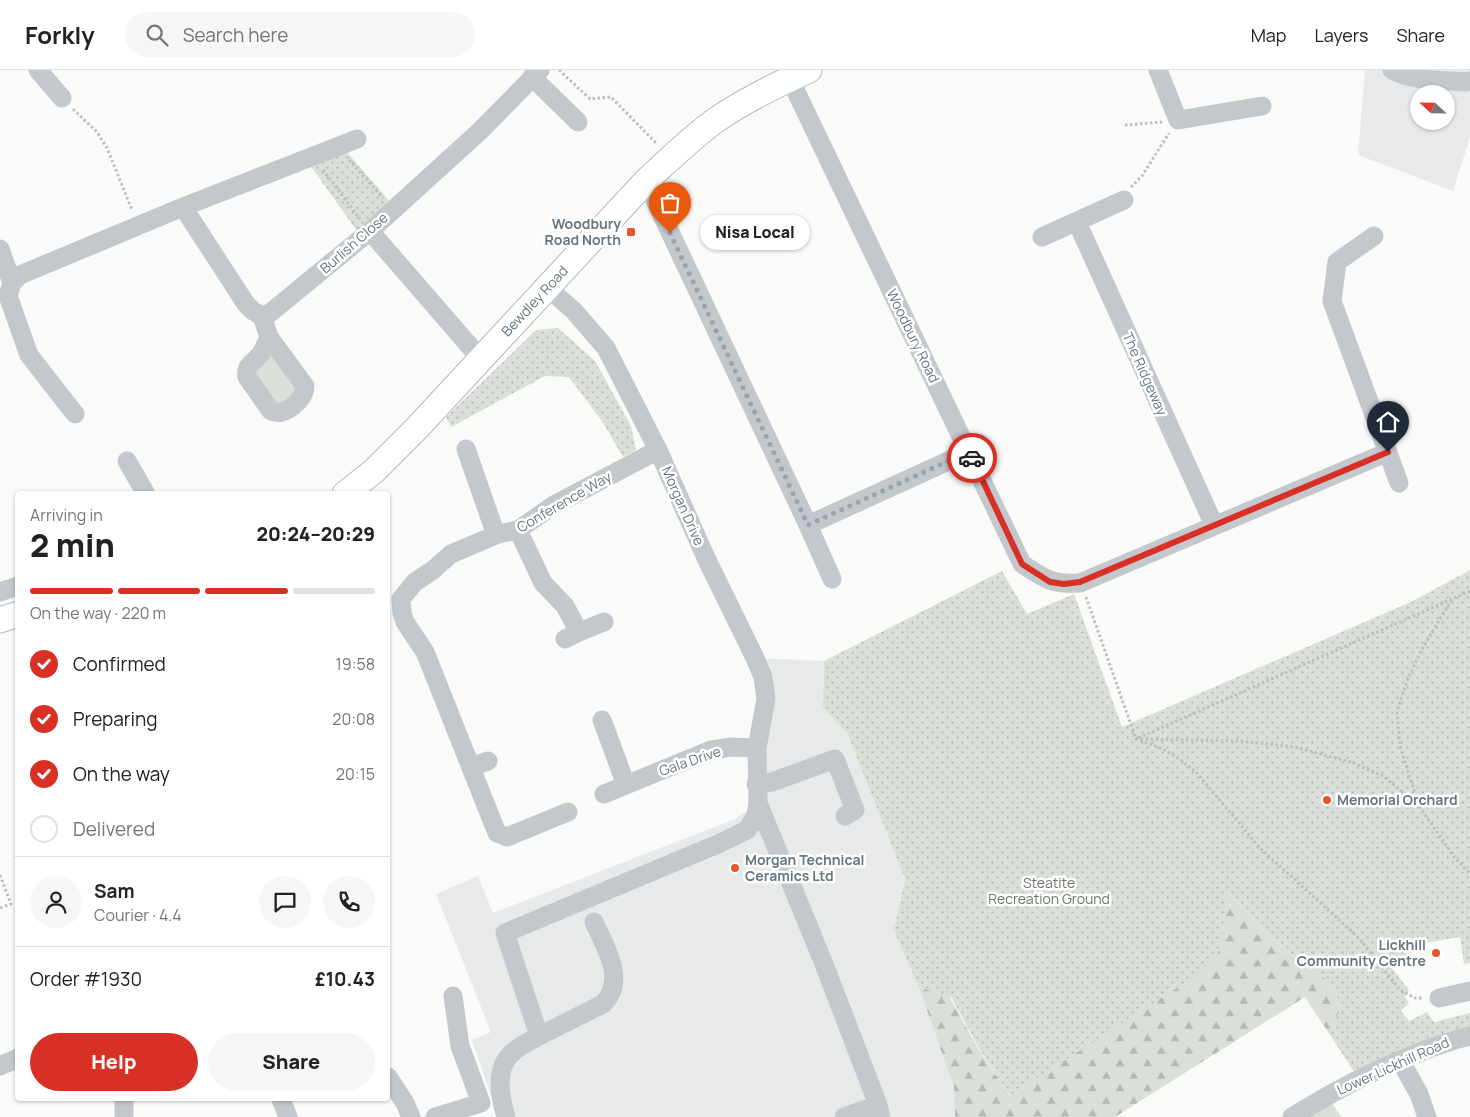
<!DOCTYPE html>
<meta charset="utf-8">
<style>
body{margin:0;font-family:Manrope,sans-serif;background:#f6f6f6;color:#222;height:100vh;display:flex;flex-direction:column;font-size:19px;white-space:nowrap}
*{box-sizing:border-box;margin:0}
p{font-size:16px;color:#767676}
.icon{flex:none;width:28px;height:28px;fill:none;stroke:currentColor;stroke-width:2;stroke-linecap:round;stroke-linejoin:round}
.map{position:relative;flex:1;overflow:hidden}
.side{position:absolute;left:15px;top:421px;width:375px;height:610px;display:flex;flex-direction:column;background:#fff;border-radius:5px;box-shadow:0 1px 4px #0004}
.side>*{flex:none}
.needle{width:32px;rotate:292deg}
.buttons{position:absolute;left:1410px;top:15px;display:grid;gap:10px}
.buttons a{display:grid;place-items:center;width:45px;height:45px;border-radius:50%;background:#fff;box-shadow:0 1px 4px #0004;font-size:25px}
.pin{position:absolute;display:grid;place-items:center;width:42px;height:42px;color:#fff;margin:-51px -21px;border-radius:50% 50% 50% 0;rotate:-45deg;box-shadow:0 0 5px #0007}
.pin .icon{rotate:45deg}
.courier{position:absolute;display:grid;place-items:center;width:50px;height:50px;margin:-25px;border:4px solid #d93025;border-radius:50%;background:#fff;color:#222;box-shadow:0 1px 6px #0007}
.bubble{position:absolute;height:35px;border-radius:18px;background:#fff;box-shadow:0 1px 4px #0004;font-size:16px;font-weight:800;line-height:35px;text-align:center}
.overview em{font-style:normal;font-weight:800}
.overview div{display:flex;flex-direction:column-reverse}
.overview{display:flex;align-items:center;justify-content:space-between;height:85px;padding:0 15px}
h1{font-size:32px;font-weight:800;line-height:38px}
.bar{display:grid;grid-template-columns:repeat(4,1fr);gap:8px 5px;align-content:center;height:60px;padding:0 15px}
.bar i{height:6px;border-radius:4px;background:#e0e0e0}
.bar .current{background:#d93025}
.bar p{grid-column:span 4}
.line{display:flex;align-items:center;gap:12px;padding:0 15px;border-top:1px solid #e0e0e0}
.line div{flex:1}
.round{display:grid;place-items:center;flex:none;width:52px;height:52px;border-radius:26px;background:#f6f6f6}
ol{padding:0 15px;list-style:none}
li{display:flex;align-items:center;gap:15px;height:55px}
li p{margin-inline-start:auto}
li .icon{padding:5px;border-radius:50%;background:#d93025;color:#fff;stroke-width:4}
li:last-child{color:#767676}
li i{width:28px;height:28px;border:2px solid #e0e0e0;border-radius:50%}
.primary-button{display:flex;gap:10px;margin-top:auto;padding:10px 15px}
.primary-button a{flex:1;height:58px;border-radius:30px;background:#d93025;color:#fff;font-size:20px;font-weight:800;line-height:58px;text-align:center}
.primary-button a+a{background:#f6f6f6;color:#222}
header{display:flex;align-items:center;gap:30px;box-sizing:border-box;height:70px;padding:0 25px;background:#fff;border-bottom:1px solid #e0e0e0}
header strong{font-size:24px}
nav{display:flex;gap:28px;margin-inline-start:auto;font-size:18px}
.search{width:350px;height:45px;background:#f6f6f6;display:flex;align-items:center;gap:12px;box-sizing:border-box;padding:0 18px;border-radius:28px;color:#767676;font-size:19px}
.map>svg:first-child{display:block}
.built{fill:#e8e9e9;fill-rule:evenodd}
.green{fill:#dadfd7}
.forest{fill:url(#forest-firs)}
.park{fill:url(#park-dots)}
.lines{fill:none;stroke-linecap:round;stroke-linejoin:round}
.major-casing{stroke:#b5babe;stroke-width:27}
.path{stroke:#bbbfc2;stroke-width:3;stroke-dasharray:2.5 2.5;stroke-linecap:butt}
.minor{stroke:#c3c8cc;stroke-width:19}
.major{stroke:#fff;stroke-width:25}
.done{stroke:#99a4ac;stroke-width:5;stroke-dasharray:0 9}
.route{stroke:#d93025;stroke-width:6}
.poi-dot{fill:#e4572e;stroke:#fff;stroke-width:2}
.labels{text-anchor:middle;stroke-width:5;stroke-linejoin:round;paint-order:stroke}
.poi-label{font-size:14px;font-weight:bold;fill:#657683;stroke:#fff;text-anchor:end}
.street-label{font-size:14px;fill:#657683;stroke:#fff}
.park-label{font-size:14px;fill:#687a64;stroke:#fff}
</style>
<header>
<strong>Forkly</strong>
<div class="search"><svg class="icon" aria-label="search" viewBox="0 0 24 24"><circle cx="10" cy="10" r="6"/><path d="M15 15l6 6"/></svg>Search here</div>
<nav><a>Map</a><a>Layers</a><a>Share</a></nav>
</header>
<div class="map">
<svg width="1470" height="1047" viewBox="0 0 1470 1047">
<defs>
<pattern id="forest-firs" width="22" height="20" patternUnits="userSpaceOnUse" patternTransform="scale(1.25)"><rect width="22" height="20" fill="#dadfd7"/><path d="M5 1l3.5 6h-7zM16 11l3.5 6h-7z" fill="#b4b9b4"/></pattern>
<pattern id="park-dots" width="8" height="8" patternUnits="userSpaceOnUse" patternTransform="scale(1.25)"><rect width="8" height="8" fill="#dadfd7"/><path d="M2 2h.1M6 6h.1" fill="none" stroke="#b4b9b4" stroke-width="1.8" stroke-linecap="round"/></pattern>
</defs>
<rect width="100%" height="100%" fill="#fafaf8"/>
<path class="built" d="M 1365,0 L 1470,0 L 1470,67 L 1453,121 L 1358,85 ZM 1419,24 L 1446,24 L 1446,51 L 1419,51 Z
M 755,588 L 824,591 L 823,638 L 847,663 L 905,809 L 895,855 L 919,917 L 954,1018 L 955,1047 L 498,1047 L 472,970 L 491,962 L 436,824 L 478,806 L 493,843 L 735,749 L 758,733 L 766,629 Z"/>
<path class="green" d="M 265,277 L 305,316 L 282,343 L 249,294 Z
M 1327,1025 L 1341,1047 L 1292,1047 Z"/>
<path class="forest" d="M 1226,819 L 1264,861 L 1296,888 L 1323,906 L 1335,918 L 1338,931 L 1339,943 L 1328,962 L 1305,927 L 1115,1047 L 955,1047 L 954,1018 L 919,917 L 949,926 L 979,980 L 1010,1026 L 1222,867 Z"/>
<path class="park" d="M 346,81 L 390,132 L 357,161 L 310,95 Z
M 558,258 L 595,291 L 631,356 L 636,380 L 623,387 L 602,351 L 569,307 L 545,306 L 451,357 L 446,347 L 536,260 Z
M 1470,500 L 1470,893 L 1464,894 L 1460,867 L 1424,873 L 1391,897 L 1409,920 L 1405,927 L 1409,933 L 1401,941 L 1409,951 L 1427,942 L 1434,952 L 1470,943 L 1470,966 L 1358,1008 L 1328,962 L 1339,943 L 1338,931 L 1335,918 L 1323,906 L 1296,888 L 1264,861 L 1227,820 L 1222,867 L 1217,887 L 1200,903 L 1010,1026 L 980,980 L 951,927 L 919,917 L 894,860 L 905,809 L 847,663 L 823,638 L 824,591 L 1002,501 L 1027,544 L 1074,524 L 1122,657 L 1413,531 Z"/>
<g class="lines">
<defs>
<g id="major">
<path id="s1" d="M 345,424 L 375,400 L 417,358 L 646,111 C 669,90 691,68 716,50 C 745,30 778,14 809,0"/>
<path d="M 0,550 L 18,544"/>
</g>
</defs>
<use href="#major" class="major-casing"/>
<path class="path" d="M 559,0 L 590,29 L 611,27 L 657,74
M 73,39 L 97,62 L 107,78 L 132,140
M 1125,55 L 1162,52
M 349,90 L 383,128
M 323,100 L 360,149
M 1131,117 L 1142,106 L 1169,63
M 1470,521 L 1136,669 L 1240,671 L 1295,677 L 1354,693 L 1383,706 L 1419,736 L 1455,788 L 1470,804
M 1086,527 L 1136,669 L 1163,679 L 1181,690 L 1197,703 L 1260,778 L 1359,868 L 1400,920 L 1415,928 L 1423,928
M 1419,736 L 1400,676 L 1397,641 L 1407,611 L 1422,579 L 1451,531
M 0,805 L 11,834 L 0,838"/>
<path class="minor" d="M 38,0 L 62,28
M 1158,0 L 1178,50 L 1262,36
M 1392,0 C 1413,12 1443,10 1466,12 L 1470,11
M 532,7 L 578,52
M 790,9 L 1022,494 C 1046,509 1051,515 1080,513 L 1388,382
M 646,111 L 808,455 L 832,509
M 183,137 L 246,234 L 253,241 L 262,246 L 270,243 L 370,161 L 480,61 L 540,0
M 1077,152 L 1214,455
M 370,161 L 480,288
M 1374,166 L 1337,192 L 1332,231 L 1399,413
M 1042,167 L 1124,130
M 0,179 L 12,213
M 262,246 L 269,267 L 305,316 C 305,330 284,348 271,341 L 247,307 C 245,295 252,294 259,286 C 264,280 266,274 269,267
M 75,344 L 29,285 L 8,226 L 12,213 L 20,205 L 183,137 L 357,69
M 466,379 L 496,465
M 127,391 L 146,424
M 808,455 L 968,382
M 518,460 L 543,513 L 565,536 L 579,562 L 565,569
M 0,522 L 18,516
M 579,562 L 604,552
M 602,650 L 626,715
M 471,697 L 488,691
M 756,714 L 772,712 L 835,689 L 855,740 L 845,746
M 604,724 L 711,680 L 731,677 L 757,678
M 758,733 L 824,894 L 878,1035 L 881,1047
M 568,742 L 507,767 L 497,763 L 425,582 L 405,552 L 402,543 L 401,529 L 415,512 L 433,500 L 451,484 L 498,464 L 518,460 L 554,435 L 658,380
M 1439,928 L 1470,921
M 539,966 L 603,934 C 627,910 605,877 594,852
M 1400,990 L 1419,1024 L 1427,1047
M 0,996 L 18,988
M 388,1007 L 405,1033 L 411,1047
M 281,1029 L 288,1047
M 124,1047 L 124,1029
M 435,1047 L 481,1033 L 460,976 L 453,926
M 506,1047 C 500,1027 494,999 512,983 C 519,976 530,971 539,966 L 505,863 L 718,774 L 747,760 L 756,746 L 758,733 L 757,678 L 766,629 L 763,607 L 755,588 L 707,490 L 658,380 L 606,278 L 574,241 L 548,218
M 844,1047 L 878,1035
M 1292,1047 C 1332,1022 1372,1001 1415,984 C 1434,977 1451,970 1470,966"/>
<use href="#major" class="major"/>
</g>
<g class="lines">
<path class="done" d="M 670,163 L 808,455 L 968,382 L 972,388"/>
<path class="route" d="M 972,388 L 1022,494 L 1050,512 L 1064,514 L 1080,512 L 1388,382"/>
</g>
<g class="poi-dot">
<rect x="626" y="157" width="10" height="10" rx="2.5"/>
<circle cx="1327" cy="730" r="5"/>
<circle cx="735" cy="798" r="5"/>
<circle cx="1436" cy="883" r="5"/>
</g>
<g class="labels">
<g class="poi-label">
<text x="621" y="159">Woodbury<tspan x="621" dy="16">Road North</tspan></text>
<text x="1337" y="735" text-anchor="start">Memorial Orchard</text>
<text x="745" y="795" text-anchor="start">Morgan Technical<tspan x="745" dy="16">Ceramics Ltd</tspan></text>
<text x="1426" y="880">Lickhill<tspan x="1426" dy="16">Community Centre</tspan></text>
</g>
<g class="street-label">
<text transform="translate(354 173) rotate(-41)" y="5">Burlish Close</text>
<text dy="5" stroke="none"><textPath href="#s1" startOffset="271">Bewdley Road</textPath></text>
<text transform="translate(913 266) rotate(64)" y="5">Woodbury Road</text>
<text transform="translate(1145 304) rotate(66)" y="5">The Ridgeway</text>
<text transform="translate(564 432) rotate(-30)" y="5">Conference Way</text>
<text transform="translate(683 436) rotate(66)" y="5">Morgan Drive</text>
<text transform="translate(690 691) rotate(-19)" y="5">Gala Drive</text>
<text transform="translate(1393 996) rotate(-24)" y="5">Lower Lickhill Road</text>
</g>
<g class="park-label">
<text x="1049" y="818">Steatite<tspan x="1049" dy="16">Recreation Ground</tspan></text>
</g>
</g>
</svg>
<div class="buttons">
<a><svg class="needle" viewBox="-14 -14 28 28"><path d="M0-13l5 13h-10z" fill="#e53935"/><path d="M0 13l5-13h-10z" fill="#767676"/></svg></a>
</div>
<div class="pin" style="left:670px;top:163px;background:#ea580c"><svg class="icon" aria-label="bag" viewBox="0 0 24 24"><path d="M5 8h14l-1 12H6zM9 8a3 3 0 0 1 6 0"/></svg></div>
<div class="pin" style="left:1388px;top:382px;background:#1f2937"><svg class="icon" aria-label="home" viewBox="0 0 24 24"><path d="M3 11l9-7 9 7M6 9v11h12V9"/></svg></div>
<div class="courier" style="left:972px;top:388px"><svg class="icon" aria-label="car" viewBox="0 0 24 24"><path d="M5 17H2v-5l4-1 3-4h7l3 4 3 1v5h-3M9 17h6M6 11h13"/><circle cx="7" cy="17" r="2"/><circle cx="17" cy="17" r="2"/></svg></div>
<div class="bubble" style="left:700px;top:145px;width:110px">Nisa Local</div>
<section class="side">
<div class="overview"><div><h1>2 min</h1><p>Arriving in</p></div><em>20:24–20:29</em></div>
<div class="bar"><i class="current"></i><i class="current"></i><i class="current"></i><i></i><p>On the way · 220 m</p></div>
<ol>
<li><svg class="icon" aria-label="check" viewBox="0 0 24 24"><path d="M5 12l5 5 9-10"/></svg>Confirmed<p>19:58</p></li>
<li><svg class="icon" aria-label="check" viewBox="0 0 24 24"><path d="M5 12l5 5 9-10"/></svg>Preparing<p>20:08</p></li>
<li><svg class="icon" aria-label="check" viewBox="0 0 24 24"><path d="M5 12l5 5 9-10"/></svg>On the way<p>20:15</p></li>
<li><i></i>Delivered</li>
</ol>
<div class="line" style="height:90px"><a class="round"><svg class="icon" aria-label="person" viewBox="0 0 24 24"><circle cx="12" cy="8" r="4"/><path d="M4 21q1-7 8-7t8 7"/></svg></a><div><b>Sam</b><p>Courier · 4.4</p></div><a class="round"><svg class="icon" aria-label="chat" viewBox="0 0 24 24"><path d="M4 5h16v11H9l-5 4z"/></svg></a><a class="round"><svg class="icon" aria-label="phone" viewBox="0 0 24 24"><path d="M5 4h4l2 5-3 2q2 4 5 5l2-3 5 2v4C11 20 4 13 5 4z"/></svg></a></div>
<div class="line" style="height:65px"><div>Order #1930</div><b>£10.43</b></div>
<div class="primary-button"><a>Help</a><a>Share</a></div>
</section>
</div>
